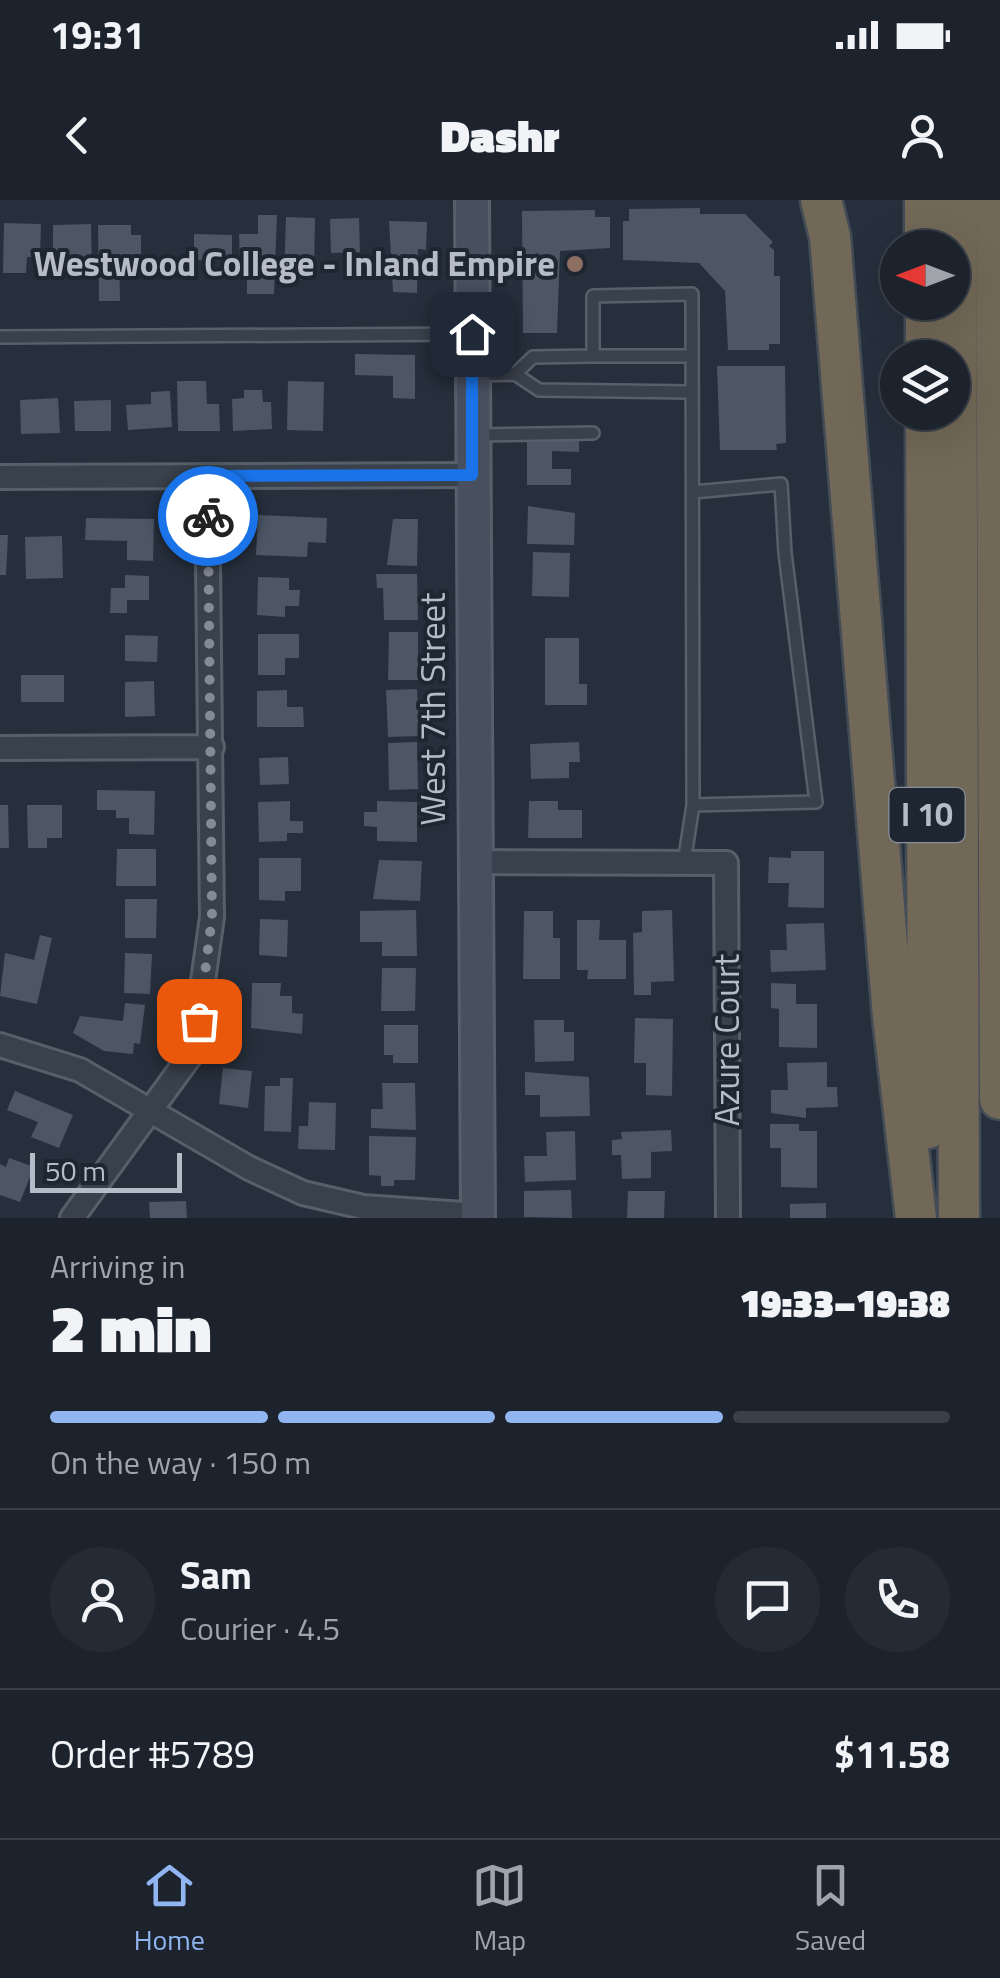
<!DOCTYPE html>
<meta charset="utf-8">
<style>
body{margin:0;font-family:"Titillium Web",sans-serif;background:#252b35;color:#f1f3f6;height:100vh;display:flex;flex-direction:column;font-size:38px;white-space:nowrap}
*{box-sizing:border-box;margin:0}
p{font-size:32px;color:#a0a4aa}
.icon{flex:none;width:55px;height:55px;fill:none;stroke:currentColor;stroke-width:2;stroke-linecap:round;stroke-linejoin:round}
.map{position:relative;height:1018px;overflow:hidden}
.panel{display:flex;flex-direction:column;background:#1c232d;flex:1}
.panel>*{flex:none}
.needle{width:65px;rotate:270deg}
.controls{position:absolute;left:880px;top:30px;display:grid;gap:20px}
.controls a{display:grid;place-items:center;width:90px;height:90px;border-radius:50%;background:#1c232d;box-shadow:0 10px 40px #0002,0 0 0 2px #3a4049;font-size:50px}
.scale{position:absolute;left:30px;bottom:25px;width:152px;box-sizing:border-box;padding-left:10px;border:5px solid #b5bcc7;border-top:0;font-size:28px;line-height:35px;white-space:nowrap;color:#b5bcc7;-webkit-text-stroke:8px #1e2631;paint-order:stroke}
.pin{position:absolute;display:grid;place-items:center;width:85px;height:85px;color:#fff;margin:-42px;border-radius:20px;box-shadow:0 5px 15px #0006}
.courier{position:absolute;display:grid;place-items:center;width:100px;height:100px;margin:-50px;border:8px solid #1a73e8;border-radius:50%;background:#fff;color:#222;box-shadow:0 2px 12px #0007}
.headline em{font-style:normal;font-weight:800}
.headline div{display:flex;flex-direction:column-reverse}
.headline{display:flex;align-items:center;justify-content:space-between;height:170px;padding:0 50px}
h1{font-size:65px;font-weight:800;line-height:75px}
.bar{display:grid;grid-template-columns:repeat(4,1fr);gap:15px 10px;align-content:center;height:120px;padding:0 50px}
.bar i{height:12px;border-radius:8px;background:#3a4049}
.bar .active{background:#91b5f1}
.bar p{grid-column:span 4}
.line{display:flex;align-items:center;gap:25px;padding:0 50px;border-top:2px solid #3a4049}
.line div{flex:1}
.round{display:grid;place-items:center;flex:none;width:105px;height:105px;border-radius:52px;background:#252b35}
.status{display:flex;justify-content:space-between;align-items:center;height:70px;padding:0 50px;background:#1c232d;direction:ltr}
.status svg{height:28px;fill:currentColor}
header{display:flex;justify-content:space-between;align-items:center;height:130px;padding:0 50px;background:#1c232d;font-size:45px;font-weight:800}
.tabs{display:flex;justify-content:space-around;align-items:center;height:140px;border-top:2px solid #3a4049;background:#1c232d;font-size:28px;color:#a0a4aa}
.tabs a{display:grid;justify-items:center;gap:5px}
.tabs .active{color:#91b5f1}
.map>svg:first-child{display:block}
.building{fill:#4c5665}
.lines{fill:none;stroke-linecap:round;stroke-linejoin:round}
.lane-casing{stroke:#575f6a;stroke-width:16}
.street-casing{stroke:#575f6a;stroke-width:28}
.secondary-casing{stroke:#575f6a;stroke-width:38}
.highway-casing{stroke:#444c57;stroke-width:45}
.lane{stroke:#39414c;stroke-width:11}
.street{stroke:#39414c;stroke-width:22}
.secondary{stroke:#48505f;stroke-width:32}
.highway{stroke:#726857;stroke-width:40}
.done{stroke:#838b96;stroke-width:10;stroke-dasharray:0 18}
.route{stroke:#1a73e8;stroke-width:12}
.education-dot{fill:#8d6e63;stroke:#1e2631;stroke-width:4}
.labels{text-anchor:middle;stroke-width:8;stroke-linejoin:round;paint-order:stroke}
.shield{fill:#1e2631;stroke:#888f9a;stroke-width:2.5}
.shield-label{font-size:32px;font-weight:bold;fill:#b5bcc7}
.poi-label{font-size:35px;font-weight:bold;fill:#b5bcc7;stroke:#1e2631;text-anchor:end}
.street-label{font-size:35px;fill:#b5bcc7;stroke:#1e2631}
</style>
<div class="status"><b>19:31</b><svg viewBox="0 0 49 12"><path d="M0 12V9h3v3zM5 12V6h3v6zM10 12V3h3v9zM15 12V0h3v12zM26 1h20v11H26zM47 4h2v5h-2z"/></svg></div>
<header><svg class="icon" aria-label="back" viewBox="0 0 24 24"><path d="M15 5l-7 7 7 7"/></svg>Dashr<svg class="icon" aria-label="person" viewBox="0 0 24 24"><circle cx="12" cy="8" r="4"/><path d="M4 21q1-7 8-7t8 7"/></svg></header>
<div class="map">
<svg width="1000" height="1018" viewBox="0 0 1000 1018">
<rect width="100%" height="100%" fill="#262f3c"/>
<path class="building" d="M 700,8 L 700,14 L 745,14 L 773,42 L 769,46 L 774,50 L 774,76 L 780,76 L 780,144 L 769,144 L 769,150 L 728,150 L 725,91 L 699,63 L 623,60 L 623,21 L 629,21 L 629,9 Z
M 595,10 L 595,17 L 610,17 L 610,48 L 560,51 L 557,133 L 523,133 L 522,11 Z
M 258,15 L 277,15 L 274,94 L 247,94 L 247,63 L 240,63 L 239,34 L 258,34 Z
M 286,17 L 315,18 L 314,71 L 303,71 L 302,80 L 284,79 Z
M 359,18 L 360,52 L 331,53 L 330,19 Z
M 389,21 L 427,22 L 426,50 L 418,49 L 417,93 L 393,92 Z
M 4,23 L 41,24 L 40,57 L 27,57 L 26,73 L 3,73 Z
M 91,24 L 92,71 L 53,72 L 53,25 Z
M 98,25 L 131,25 L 131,35 L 141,35 L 141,56 L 119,56 L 120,101 L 99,101 Z
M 194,34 L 232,35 L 232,61 L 194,60 Z
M 355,154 L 415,155 L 415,199 L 393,198 L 393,176 L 355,175 Z
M 717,166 L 785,166 L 786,243 L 776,244 L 777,250 L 720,250 Z
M 177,181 L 206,181 L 207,204 L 219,204 L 220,231 L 178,231 Z
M 288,181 L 324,182 L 323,231 L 287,230 Z
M 244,190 L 262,190 L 263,202 L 271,202 L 272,229 L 233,231 L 232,199 L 244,198 Z
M 170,191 L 172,227 L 128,230 L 126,205 L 151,204 L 151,192 Z
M 58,198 L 60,233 L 21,234 L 20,200 Z
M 111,200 L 111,231 L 75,231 L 74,201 Z
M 527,237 L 579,237 L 579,252 L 552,251 L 552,269 L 571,269 L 571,285 L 527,285 Z
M 528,306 L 575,313 L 574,345 L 527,344 Z
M 258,315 L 327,318 L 326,343 L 308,342 L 307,357 L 256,355 Z
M 86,318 L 154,319 L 153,361 L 127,360 L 127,341 L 85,340 Z
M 393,319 L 418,319 L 417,366 L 387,365 Z
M 0,335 L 8,335 L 6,375 L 0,375 Z
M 62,336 L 63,378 L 26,379 L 25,337 Z
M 533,352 L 570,353 L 569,397 L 532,396 Z
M 376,374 L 417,374 L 418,420 L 384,420 L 383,388 L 377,388 Z
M 125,375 L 149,376 L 149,400 L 127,400 L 127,413 L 110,413 L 111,388 L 125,388 Z
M 258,377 L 289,378 L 289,390 L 300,390 L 299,406 L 285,406 L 285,417 L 257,415 Z
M 389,432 L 418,432 L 418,480 L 388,480 Z
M 258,434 L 299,434 L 299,458 L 285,458 L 285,475 L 258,475 Z
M 125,435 L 158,436 L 157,462 L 125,461 Z
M 545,438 L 579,438 L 579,484 L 587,484 L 587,505 L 545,505 Z
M 21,475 L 64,475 L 64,502 L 21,502 Z
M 154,481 L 155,516 L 125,517 L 125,482 Z
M 417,489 L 419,536 L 388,537 L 386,490 Z
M 287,490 L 287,507 L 303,507 L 304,527 L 257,527 L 257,491 Z
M 417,542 L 418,589 L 389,590 L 388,543 Z
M 579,542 L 580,562 L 569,562 L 569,578 L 531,579 L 530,544 Z
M 288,557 L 289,584 L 260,585 L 259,558 Z
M 97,590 L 155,591 L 154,635 L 129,634 L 129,618 L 116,618 L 116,610 L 97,610 Z
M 290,601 L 290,621 L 303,621 L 303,633 L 287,633 L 287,641 L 259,642 L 258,602 Z
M 377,601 L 417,602 L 417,642 L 377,641 L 377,627 L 364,626 L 364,612 L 377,612 Z
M 529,601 L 558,601 L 558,610 L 582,610 L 582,638 L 528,638 Z
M 0,605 L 8,605 L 9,648 L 0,648 Z
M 27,605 L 62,605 L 62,638 L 47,638 L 47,648 L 28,648 Z
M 117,649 L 156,649 L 156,686 L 116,686 Z
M 791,651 L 824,651 L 824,708 L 788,707 L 789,683 L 768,683 L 769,657 L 791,658 Z
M 259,658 L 301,658 L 301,691 L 285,691 L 285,701 L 259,700 Z
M 379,660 L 422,661 L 420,701 L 373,699 Z
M 125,699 L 157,699 L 156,738 L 125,738 Z
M 416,710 L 417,756 L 382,756 L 382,742 L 360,742 L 360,711 Z
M 672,710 L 674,781 L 651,782 L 651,795 L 634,795 L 633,733 L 642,732 L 642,711 Z
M 524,711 L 553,711 L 553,738 L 560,738 L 560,779 L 523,779 Z
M 260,719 L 288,720 L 287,757 L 259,755 Z
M 577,720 L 600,720 L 599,740 L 626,740 L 626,779 L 587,779 L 588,770 L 577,770 Z
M 824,723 L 826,770 L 771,772 L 770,750 L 787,750 L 786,724 Z
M 40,735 L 52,738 L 37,804 L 0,796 L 5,753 L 34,760 Z
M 125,753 L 152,754 L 150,794 L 124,793 Z
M 382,768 L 416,768 L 415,811 L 381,811 Z
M 252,783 L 281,783 L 280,796 L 292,796 L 292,813 L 303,814 L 302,834 L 251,828 Z
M 771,783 L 796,784 L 796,804 L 817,804 L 817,848 L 779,847 L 779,809 L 771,808 Z
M 125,803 L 145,805 L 140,844 L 134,843 L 133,854 L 104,851 L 73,833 L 80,816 L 123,821 Z
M 635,818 L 673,819 L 672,896 L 646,895 L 646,863 L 634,863 Z
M 534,820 L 564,820 L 564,832 L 574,832 L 574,861 L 535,862 Z
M 384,825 L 418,825 L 418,863 L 393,863 L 393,855 L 384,855 Z
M 827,862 L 827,887 L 837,887 L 838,907 L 806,908 L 806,918 L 771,913 L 771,890 L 788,890 L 787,863 Z
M 223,868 L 252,871 L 248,908 L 219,904 Z
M 525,872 L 589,877 L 590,916 L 540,917 L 540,895 L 525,895 Z
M 280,878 L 293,878 L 291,932 L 264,931 L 265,886 L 280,886 Z
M 382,883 L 415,883 L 416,930 L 371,928 L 371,909 L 383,909 Z
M 15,891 L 73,915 L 59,948 L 31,937 L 38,922 L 7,910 Z
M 309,902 L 336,903 L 335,950 L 298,949 L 299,926 L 308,926 Z
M 770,924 L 799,924 L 799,931 L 817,931 L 817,988 L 781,987 L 781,948 L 770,948 Z
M 671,930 L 672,951 L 651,952 L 651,978 L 622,979 L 621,955 L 612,955 L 612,940 L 622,939 L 621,932 Z
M 575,931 L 576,980 L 525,982 L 524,956 L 547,956 L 546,932 Z
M 369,936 L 416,937 L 415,980 L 394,980 L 394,986 L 381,986 L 381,976 L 369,975 Z
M 9,958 L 34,967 L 20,1002 L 0,995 L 0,964 L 6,967 Z
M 571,990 L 572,1018 L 524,1017 L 524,991 Z
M 628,991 L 665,991 L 664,1018 L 627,1018 Z
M 186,1001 L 187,1018 L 150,1018 L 149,1002 Z
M 826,1003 L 826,1018 L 790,1018 L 790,1004 Z"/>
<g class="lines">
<defs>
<path id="lane" d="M 0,137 L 471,134
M 593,156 L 692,156
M 515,174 L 533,157 L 593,156 L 593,96 L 692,94 L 693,605 L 684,663
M 476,175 L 515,174 L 539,190 L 692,192
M 476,235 L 593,233
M 693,292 L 781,284 L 785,353 L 816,602 L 693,605"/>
<path id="street" d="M 0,277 L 472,275
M 0,548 L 212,547
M 473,662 L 726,663 L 728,1018
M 0,845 L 80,870 L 249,968 L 303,993 L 363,1007 L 478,1015
M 72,1018 L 193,852 L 212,717 L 207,276"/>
<path id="secondary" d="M 472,0 L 478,1018"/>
<path id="highway" d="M 821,0 L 830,37 L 893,817 L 916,1018
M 925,0 L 925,48
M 956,0 L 959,1018
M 996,0 L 1000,899
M 926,102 L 926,158
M 926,212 L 928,928"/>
</defs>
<use href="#lane" class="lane-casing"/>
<use href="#street" class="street-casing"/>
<use href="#secondary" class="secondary-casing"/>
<use href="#highway" class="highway-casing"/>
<use href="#lane" class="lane"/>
<use href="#street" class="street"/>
<use href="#secondary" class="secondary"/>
<use href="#highway" class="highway"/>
</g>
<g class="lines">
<path class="done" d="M 199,821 L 212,717 L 208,316"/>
<path class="route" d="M 208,316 L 208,276 L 472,275 L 472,134"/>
</g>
<circle class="education-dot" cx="575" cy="64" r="10"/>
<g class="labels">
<rect class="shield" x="889.5" y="588" width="75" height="54" rx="8"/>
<g class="shield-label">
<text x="927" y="626">I 10</text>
</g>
<g class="poi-label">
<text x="555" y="76">Westwood College - Inland Empire</text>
</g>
<g class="street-label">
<text transform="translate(433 509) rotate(-90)" y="12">West 7th Street</text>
<text transform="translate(727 840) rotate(-90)" y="12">Azure Court</text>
</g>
</g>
</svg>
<div class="controls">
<a><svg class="needle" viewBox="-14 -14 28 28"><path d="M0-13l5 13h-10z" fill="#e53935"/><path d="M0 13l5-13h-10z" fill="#a0a4aa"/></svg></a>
<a><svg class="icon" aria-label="layers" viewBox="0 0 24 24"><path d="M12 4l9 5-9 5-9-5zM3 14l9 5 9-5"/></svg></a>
</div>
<div class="scale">50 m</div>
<div class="pin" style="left:199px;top:821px;background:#ea580c"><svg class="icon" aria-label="bag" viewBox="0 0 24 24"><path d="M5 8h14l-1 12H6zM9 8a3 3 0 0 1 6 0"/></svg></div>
<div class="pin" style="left:472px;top:134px;background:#1f2937"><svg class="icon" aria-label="home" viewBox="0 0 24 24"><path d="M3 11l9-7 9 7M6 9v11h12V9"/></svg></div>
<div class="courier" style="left:208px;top:316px"><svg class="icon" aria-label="bike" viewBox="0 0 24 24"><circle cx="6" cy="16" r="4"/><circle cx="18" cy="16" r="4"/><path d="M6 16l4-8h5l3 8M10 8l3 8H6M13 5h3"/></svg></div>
</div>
<section class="panel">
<div class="headline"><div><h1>2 min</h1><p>Arriving in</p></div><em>19:33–19:38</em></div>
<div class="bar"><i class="active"></i><i class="active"></i><i class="active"></i><i></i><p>On the way · 150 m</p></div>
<div class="line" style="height:180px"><a class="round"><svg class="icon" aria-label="person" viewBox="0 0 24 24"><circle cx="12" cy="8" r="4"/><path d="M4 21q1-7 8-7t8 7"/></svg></a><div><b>Sam</b><p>Courier · 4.5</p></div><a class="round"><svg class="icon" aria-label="chat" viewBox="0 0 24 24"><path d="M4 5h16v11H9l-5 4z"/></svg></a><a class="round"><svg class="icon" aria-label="phone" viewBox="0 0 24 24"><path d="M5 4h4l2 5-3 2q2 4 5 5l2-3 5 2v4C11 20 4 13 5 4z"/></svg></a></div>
<div class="line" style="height:130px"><div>Order #5789</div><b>$11.58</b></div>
</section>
<nav class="tabs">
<a class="active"><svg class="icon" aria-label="home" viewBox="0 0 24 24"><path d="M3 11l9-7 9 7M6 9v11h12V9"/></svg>Home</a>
<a><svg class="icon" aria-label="map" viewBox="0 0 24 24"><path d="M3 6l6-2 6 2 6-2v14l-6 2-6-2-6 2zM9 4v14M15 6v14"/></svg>Map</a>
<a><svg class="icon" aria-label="saved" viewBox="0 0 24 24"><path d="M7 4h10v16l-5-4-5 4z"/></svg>Saved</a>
</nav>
